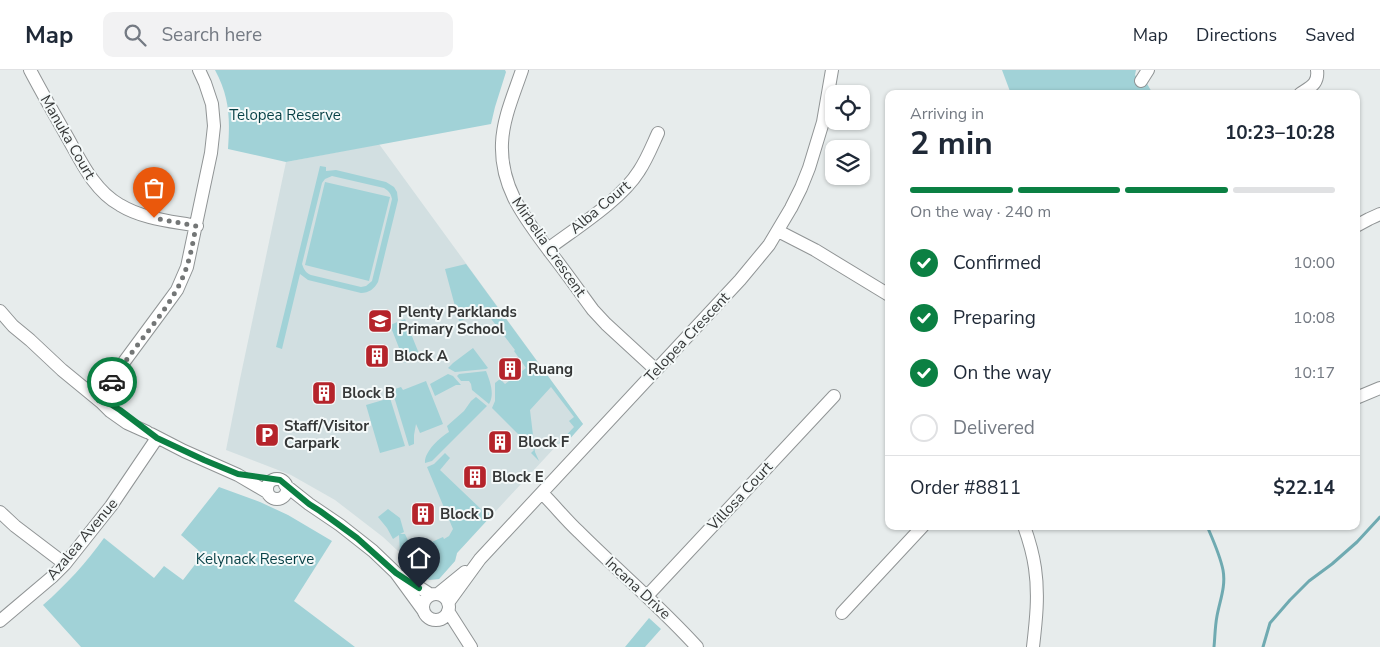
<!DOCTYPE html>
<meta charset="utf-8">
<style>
body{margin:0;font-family:"Nunito Sans",sans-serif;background:#f2f2f3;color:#1f2937;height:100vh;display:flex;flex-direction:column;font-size:19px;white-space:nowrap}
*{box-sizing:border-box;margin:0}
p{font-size:16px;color:#747a83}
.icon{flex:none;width:28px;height:28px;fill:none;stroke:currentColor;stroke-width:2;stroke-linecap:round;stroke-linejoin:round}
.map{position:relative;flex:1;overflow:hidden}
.side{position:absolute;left:885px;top:20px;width:475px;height:440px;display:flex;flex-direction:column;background:#fff;border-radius:10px;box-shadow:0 1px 4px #0004}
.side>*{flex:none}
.controls{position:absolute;left:825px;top:15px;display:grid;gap:10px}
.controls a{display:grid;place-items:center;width:45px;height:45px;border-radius:10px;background:#fff;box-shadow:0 1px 4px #0004;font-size:25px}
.pin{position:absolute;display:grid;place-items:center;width:42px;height:42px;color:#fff;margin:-51px -21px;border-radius:50% 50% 50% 0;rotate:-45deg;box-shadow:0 0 5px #0007}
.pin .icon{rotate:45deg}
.courier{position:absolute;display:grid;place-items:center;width:50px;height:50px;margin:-25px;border:4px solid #0b8043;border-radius:50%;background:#fff;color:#222;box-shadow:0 1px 6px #0007}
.summary em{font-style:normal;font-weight:700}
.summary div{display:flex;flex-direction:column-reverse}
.summary{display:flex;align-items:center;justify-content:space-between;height:85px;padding:0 25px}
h1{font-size:32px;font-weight:700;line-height:38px}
.bar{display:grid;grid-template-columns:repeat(4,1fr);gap:8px 5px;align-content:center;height:60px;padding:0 25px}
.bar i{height:6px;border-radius:4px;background:#e0e1e3}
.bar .selected{background:#0b8043}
.bar p{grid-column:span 4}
.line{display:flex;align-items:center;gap:12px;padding:0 25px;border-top:1px solid #e0e1e3}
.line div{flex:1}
ol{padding:0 25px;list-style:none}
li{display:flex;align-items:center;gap:15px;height:55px}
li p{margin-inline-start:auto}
li .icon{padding:5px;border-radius:50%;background:#0b8043;color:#fff;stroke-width:4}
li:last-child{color:#747a83}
li i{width:28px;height:28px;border:2px solid #e0e1e3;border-radius:50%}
header{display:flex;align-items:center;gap:30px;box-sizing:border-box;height:70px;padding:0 25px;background:#fff;border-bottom:1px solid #e0e1e3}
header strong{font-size:24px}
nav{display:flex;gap:28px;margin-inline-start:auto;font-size:18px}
.search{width:350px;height:45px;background:#f2f2f3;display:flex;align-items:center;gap:12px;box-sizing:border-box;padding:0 18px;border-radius:10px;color:#747a83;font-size:19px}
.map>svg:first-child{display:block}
.built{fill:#d2dfe1}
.green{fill:#a1d2d7;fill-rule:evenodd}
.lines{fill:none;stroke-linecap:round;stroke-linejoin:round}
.stream{stroke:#6faab1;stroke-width:3}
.minor-casing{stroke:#909495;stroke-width:14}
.minor{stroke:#fff;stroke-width:12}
.done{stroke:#737676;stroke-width:5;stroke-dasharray:0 9}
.route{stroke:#0b8043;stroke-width:6}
.labels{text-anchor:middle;stroke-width:4;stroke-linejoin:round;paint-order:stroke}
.park-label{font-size:15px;fill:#053f45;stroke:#f4f9f9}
.street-label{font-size:15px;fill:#353737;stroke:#f4f9f9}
.poi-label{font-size:15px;font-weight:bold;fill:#353737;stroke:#f4f9f9;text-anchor:start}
</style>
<header>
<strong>Map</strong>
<div class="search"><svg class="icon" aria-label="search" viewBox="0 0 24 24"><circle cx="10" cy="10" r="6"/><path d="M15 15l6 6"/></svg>Search here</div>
<nav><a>Map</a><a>Directions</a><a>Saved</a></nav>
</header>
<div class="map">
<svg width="1380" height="577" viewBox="0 0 1380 577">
<rect width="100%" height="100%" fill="#e7ecec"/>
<path class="built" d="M 379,74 L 583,354 L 566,373 L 562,372 L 558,374 L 457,483 L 455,491 L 439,509 L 429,510 L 383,467 L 335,430 L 291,405 L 226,380 L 240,309 L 286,92 Z"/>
<path class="green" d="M 215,0 L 505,0 L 506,2 L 495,37 L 491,54 L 286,92 L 228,79 C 230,49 230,28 215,0 Z
M 1002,0 L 1136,0 L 1135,5 L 1143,16 L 1146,12 L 1153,24 L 1011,24 Z
M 320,96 L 326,97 L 326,101 L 336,100 L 386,112 L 394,117 L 397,122 L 398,130 L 378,212 C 374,219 369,223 361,223 L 308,210 L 300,204 L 282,279 L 276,277 ZM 332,106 L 384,118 C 389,121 391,124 392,129 L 372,211 L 366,216 L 361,217 L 311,205 C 306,203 304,200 302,194 L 322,113 L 325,109 Z
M 325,112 L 390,127 L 369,211 L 305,195 Z
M 466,194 L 583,354 L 566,373 L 562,372 L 558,374 L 574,357 L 569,351 L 574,347 L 551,317 L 530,340 L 535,382 L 539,391 L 531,383 L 534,380 L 492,338 L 495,331 L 495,313 L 500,309 L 505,314 L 526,298 L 514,281 L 515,280 L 482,237 L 463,250 L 459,251 L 445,199 Z
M 405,249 L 420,286 L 405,293 L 390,255 Z
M 473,278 L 488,298 L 486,299 L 455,302 L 448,298 L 453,293 Z
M 486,301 C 490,311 495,324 489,334 L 472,320 L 471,314 L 469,311 L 461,311 L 457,306 L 459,304 Z
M 448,304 L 453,306 L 461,315 L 456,315 L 435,326 L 430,314 Z
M 426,311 L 443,354 L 420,363 L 416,354 L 414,365 L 414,374 L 409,376 L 392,320 L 401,317 L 403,320 Z
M 476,327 L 487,336 L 432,391 L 425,393 C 424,382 440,367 449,362 L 447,356 L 464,341 L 471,331 Z
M 390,328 L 405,376 L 380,383 L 366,335 Z
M 445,383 L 450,388 L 440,400 L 483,441 L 485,440 L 491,446 L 457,483 L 455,491 L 439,509 L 429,510 L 400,483 L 399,465 L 393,469 L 387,458 L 378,447 L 388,439 L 400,448 L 404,462 L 400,464 L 405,464 L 414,483 L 416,479 L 443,467 L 444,469 L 449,466 L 453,459 L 427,397 L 434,394 Z
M 219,417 L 260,432 L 288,445 L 332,471 L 294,531 L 355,577 L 81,577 L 43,535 C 66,515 86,493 104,468 L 154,508 L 164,496 L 183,510 L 200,488 L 198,480 L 181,465 Z
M 649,548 L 661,559 L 645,577 L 625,577 Z"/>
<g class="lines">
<path class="stream" d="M 1207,456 C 1213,470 1220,485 1223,500 C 1226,516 1220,530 1217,546 C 1215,556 1215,567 1214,577
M 1263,577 L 1270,553 L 1290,530 L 1309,511 L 1332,494 L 1357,472 L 1380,447"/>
<defs>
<path id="minor" d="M 30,0 C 41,21 53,42 65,63 C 80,89 93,120 120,135 C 143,149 171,151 197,156
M 522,0 C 514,24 503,48 502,73 C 500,118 525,148 550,182 C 565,201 579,221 593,240 L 606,254 L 656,300
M 1141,11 L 1148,0
M 1300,24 C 1310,17 1319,14 1317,0
M 1356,156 L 1369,149 L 1380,144
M 778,161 L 815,180 L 889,225
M 548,179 C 576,158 621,130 639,101 C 647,89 652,76 658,63
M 0,241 L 13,256 L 30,270 L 62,300 L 101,332 L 110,341 L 127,353 L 147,362
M 95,327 L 105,313 L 121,296 L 169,231 L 177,220 L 187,197 L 211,83 L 214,56 L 212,34 L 205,13 L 199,0
M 1356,328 L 1380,318
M 151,364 L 184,381 L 238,405 L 267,422
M267 419a10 10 0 1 1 20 0a10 10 0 1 1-20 0Z
M 285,415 L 309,434 L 340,455 L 373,481 L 396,503 L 423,540
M 542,423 C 555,436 566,450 579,462 C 618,501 660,536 697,577
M 0,442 L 15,456 L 65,494
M 1024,456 C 1029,470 1033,484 1035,498 C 1039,525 1036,551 1033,577
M 403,507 L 431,525
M 438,524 L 465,502
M423 537a13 13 0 1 1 26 0a13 13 0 1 1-26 0Z
M 647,526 L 834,326
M 448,533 L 480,489 L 740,210 L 769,175 L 791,138 L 801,118 L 809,98 L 823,52 L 832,0
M 448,541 L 471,577
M 842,543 L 923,456
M 0,551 L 52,507 L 65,494 L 111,436 L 157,368"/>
</defs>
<use href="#minor" class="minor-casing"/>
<use href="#minor" class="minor"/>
</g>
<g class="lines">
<path class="done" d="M 112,312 C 131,279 159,252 177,219 C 188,200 192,178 196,156 L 154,148"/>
<path class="route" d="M 112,312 L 99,330 L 112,335 L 120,340 L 157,368 L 204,390 L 238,404 L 280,410 L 309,434 L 320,441 L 357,468 L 396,503 L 419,518"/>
</g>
<defs>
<symbol id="school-square" viewBox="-11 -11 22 22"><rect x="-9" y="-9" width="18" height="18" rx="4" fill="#b5242b" stroke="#f4f9f9"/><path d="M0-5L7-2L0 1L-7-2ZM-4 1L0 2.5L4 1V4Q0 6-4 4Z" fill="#fff"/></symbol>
<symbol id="building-square" viewBox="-11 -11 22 22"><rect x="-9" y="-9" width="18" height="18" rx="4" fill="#b5242b" stroke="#f4f9f9"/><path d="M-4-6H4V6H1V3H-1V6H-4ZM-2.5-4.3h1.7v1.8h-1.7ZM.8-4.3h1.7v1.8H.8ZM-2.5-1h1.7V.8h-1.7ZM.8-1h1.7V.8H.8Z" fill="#fff"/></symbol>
<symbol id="parking-square" viewBox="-11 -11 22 22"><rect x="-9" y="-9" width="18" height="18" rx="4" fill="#b5242b" stroke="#f4f9f9"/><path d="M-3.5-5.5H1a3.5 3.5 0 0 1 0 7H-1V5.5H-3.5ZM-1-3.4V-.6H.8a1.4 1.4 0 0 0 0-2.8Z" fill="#fff"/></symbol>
</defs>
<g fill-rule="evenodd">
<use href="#school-square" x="366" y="237" width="28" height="28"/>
<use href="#building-square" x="363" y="272" width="28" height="28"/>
<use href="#building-square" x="496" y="285" width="28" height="28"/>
<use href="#building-square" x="310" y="309" width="28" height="28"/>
<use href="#parking-square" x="253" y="351" width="28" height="28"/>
<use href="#building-square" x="486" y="358" width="28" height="28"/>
<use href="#building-square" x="461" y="393" width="28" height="28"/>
<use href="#building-square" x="409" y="430" width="28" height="28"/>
</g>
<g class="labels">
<g class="park-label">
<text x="285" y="50">Telopea Reserve</text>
<text x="255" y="494">Kelynack Reserve</text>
</g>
<g class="street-label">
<text transform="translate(68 67) rotate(60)" y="5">Manuka Court</text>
<text transform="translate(600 137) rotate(-40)" y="5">Alba Court</text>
<text transform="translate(549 177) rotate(55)" y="5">Mirbelia Crescent</text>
<text transform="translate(687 267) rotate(-47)" y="5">Telopea Crescent</text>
<text transform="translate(740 426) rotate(-47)" y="5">Villosa Court</text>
<text transform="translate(82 469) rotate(-50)" y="5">Azalea Avenue</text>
<text transform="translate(638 518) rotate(43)" y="5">Incana Drive</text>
</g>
<g class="poi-label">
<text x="398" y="247">Plenty Parklands<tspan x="398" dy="17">Primary School</tspan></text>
<text x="394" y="291">Block A</text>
<text x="528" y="304">Ruang</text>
<text x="342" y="328">Block B</text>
<text x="284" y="361">Staff/Visitor<tspan x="284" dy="17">Carpark</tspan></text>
<text x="518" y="377">Block F</text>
<text x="492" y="412">Block E</text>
<text x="440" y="449">Block D</text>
</g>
</g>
</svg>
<div class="controls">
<a><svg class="icon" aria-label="locate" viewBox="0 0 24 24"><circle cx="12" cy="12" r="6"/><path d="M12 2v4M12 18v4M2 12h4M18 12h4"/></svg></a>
<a><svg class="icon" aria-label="layers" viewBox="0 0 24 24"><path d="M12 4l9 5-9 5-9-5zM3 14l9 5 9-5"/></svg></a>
</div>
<div class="pin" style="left:154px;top:148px;background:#ea580c"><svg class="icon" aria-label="bag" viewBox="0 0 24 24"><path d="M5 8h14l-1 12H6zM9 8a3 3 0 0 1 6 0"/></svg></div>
<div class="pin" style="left:419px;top:518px;background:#1f2937"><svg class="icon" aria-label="home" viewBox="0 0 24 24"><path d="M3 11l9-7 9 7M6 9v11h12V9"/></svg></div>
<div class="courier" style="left:112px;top:312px"><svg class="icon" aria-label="car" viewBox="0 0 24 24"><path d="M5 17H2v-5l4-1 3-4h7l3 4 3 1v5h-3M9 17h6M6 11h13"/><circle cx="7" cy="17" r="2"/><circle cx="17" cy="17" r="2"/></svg></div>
<section class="side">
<div class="summary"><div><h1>2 min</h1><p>Arriving in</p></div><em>10:23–10:28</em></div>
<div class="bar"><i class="selected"></i><i class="selected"></i><i class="selected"></i><i></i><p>On the way · 240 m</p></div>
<ol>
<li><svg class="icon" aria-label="check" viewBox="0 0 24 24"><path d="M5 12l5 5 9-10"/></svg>Confirmed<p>10:00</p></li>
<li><svg class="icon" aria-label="check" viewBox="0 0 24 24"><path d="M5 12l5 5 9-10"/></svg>Preparing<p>10:08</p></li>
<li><svg class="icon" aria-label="check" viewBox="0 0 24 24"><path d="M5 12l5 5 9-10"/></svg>On the way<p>10:17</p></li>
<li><i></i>Delivered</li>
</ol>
<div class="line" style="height:65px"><div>Order #8811</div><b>$22.14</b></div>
</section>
</div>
